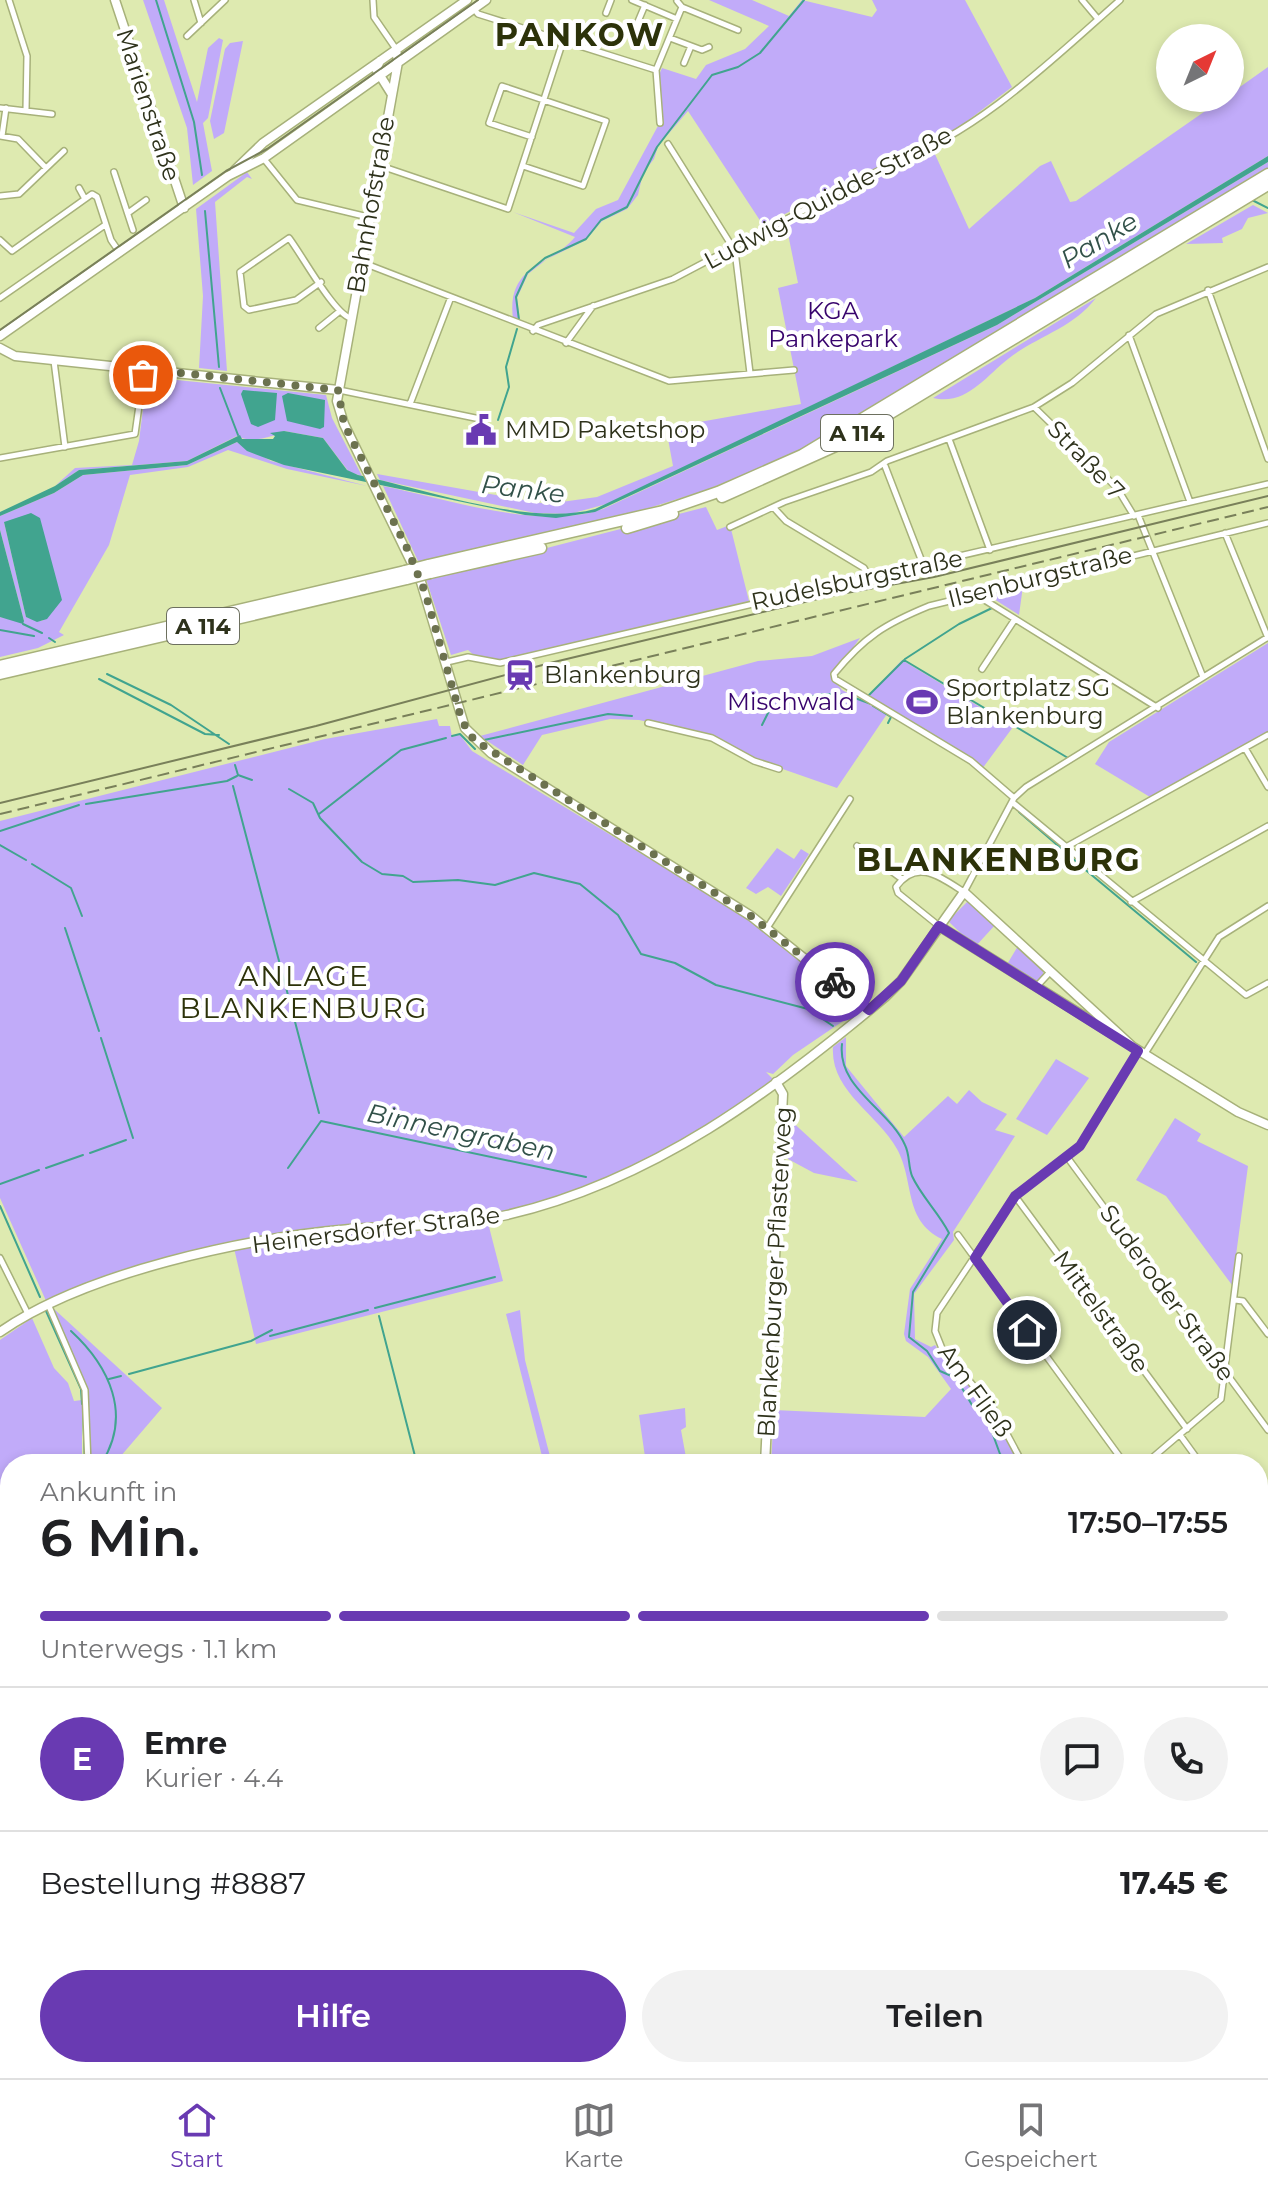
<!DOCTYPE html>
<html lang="de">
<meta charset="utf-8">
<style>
body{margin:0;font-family:Montserrat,sans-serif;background:#f2f2f2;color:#202124;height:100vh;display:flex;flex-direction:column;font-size:30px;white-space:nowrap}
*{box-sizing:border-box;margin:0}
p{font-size:26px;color:#757577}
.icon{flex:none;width:44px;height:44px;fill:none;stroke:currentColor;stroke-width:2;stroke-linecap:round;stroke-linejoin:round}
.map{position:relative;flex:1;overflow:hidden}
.panel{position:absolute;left:0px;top:1454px;width:1268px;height:624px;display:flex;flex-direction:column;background:#fff;border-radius:32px 32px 0 0;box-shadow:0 4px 12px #0003}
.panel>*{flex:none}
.needle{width:52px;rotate:43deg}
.tools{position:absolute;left:1156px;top:24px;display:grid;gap:16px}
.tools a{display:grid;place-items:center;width:88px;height:88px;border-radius:50%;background:#fff;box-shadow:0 4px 12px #0003;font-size:40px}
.pin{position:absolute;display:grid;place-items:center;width:68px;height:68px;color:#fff;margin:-34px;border:4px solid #fff;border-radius:50%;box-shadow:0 2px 8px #0007}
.courier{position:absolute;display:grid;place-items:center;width:80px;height:80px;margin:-40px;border:6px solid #693ab2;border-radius:50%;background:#fff;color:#222;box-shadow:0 2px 10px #0007}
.headline em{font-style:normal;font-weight:600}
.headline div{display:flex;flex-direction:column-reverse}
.headline{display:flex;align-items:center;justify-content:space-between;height:136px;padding:0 40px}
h1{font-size:52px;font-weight:600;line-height:60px}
.bar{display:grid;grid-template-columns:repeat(4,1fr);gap:12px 8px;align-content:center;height:96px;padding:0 40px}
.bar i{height:10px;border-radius:6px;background:#e0e0e0}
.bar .current{background:#693ab2}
.bar p{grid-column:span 4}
.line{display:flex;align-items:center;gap:20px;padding:0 40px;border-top:2px solid #e0e0e0}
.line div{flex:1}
.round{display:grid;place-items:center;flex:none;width:84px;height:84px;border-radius:42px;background:#f2f2f2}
.action{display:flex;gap:16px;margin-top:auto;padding:16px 40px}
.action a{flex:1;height:92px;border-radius:48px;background:#693ab2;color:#fff;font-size:32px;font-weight:600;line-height:92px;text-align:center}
.action a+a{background:#f2f2f2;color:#202124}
.tabs{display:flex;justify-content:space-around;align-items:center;height:112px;border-top:2px solid #e0e0e0;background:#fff;font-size:22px;color:#757577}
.tabs a{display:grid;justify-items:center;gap:4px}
.tabs .current{color:#693ab2}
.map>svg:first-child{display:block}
.green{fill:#c1abf9;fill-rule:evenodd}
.water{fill:#41a48f}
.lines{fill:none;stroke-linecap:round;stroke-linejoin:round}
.stream{stroke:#41a48f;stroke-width:2}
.street-casing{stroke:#a7b17a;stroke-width:8}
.secondary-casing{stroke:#a7b17a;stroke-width:11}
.highway-casing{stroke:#a7b17a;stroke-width:13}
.street{stroke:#fff;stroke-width:5}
.secondary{stroke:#fff;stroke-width:8}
.highway{stroke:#fff;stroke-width:10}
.tram{stroke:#79805a;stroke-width:2}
.rail{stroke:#79805a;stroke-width:2;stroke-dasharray:12 6;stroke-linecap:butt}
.highway-bridge-casing{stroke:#a7b17a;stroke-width:13;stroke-linecap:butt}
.highway-bridge{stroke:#fff;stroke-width:10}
.done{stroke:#6c724f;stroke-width:8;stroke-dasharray:0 14.4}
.route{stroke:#693ab2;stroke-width:10}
.labels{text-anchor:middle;stroke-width:8;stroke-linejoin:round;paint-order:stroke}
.shield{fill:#fff;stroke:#6d705f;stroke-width:2}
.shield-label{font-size:22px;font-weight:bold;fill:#2e321b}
.street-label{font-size:24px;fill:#2e321b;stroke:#fff}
.park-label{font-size:24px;fill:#37036c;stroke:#fff}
.poi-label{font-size:24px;fill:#2e321b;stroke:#fff;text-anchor:start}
.water-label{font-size:26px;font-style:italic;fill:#325149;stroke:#fff}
.quarter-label{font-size:28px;letter-spacing:2px;fill:#2c3209;stroke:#fff}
.district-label{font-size:32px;font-weight:bold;letter-spacing:2px;fill:#2c3209;stroke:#fff}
</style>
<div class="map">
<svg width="1268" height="2078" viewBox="0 0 1268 2078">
<rect width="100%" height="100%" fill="#deeab0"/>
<path class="green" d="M 143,0 L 164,0 L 197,102 L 208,48 L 219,38 L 223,40 L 208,118 L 203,123 L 212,171 L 193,185 L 187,128 Z
M 709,0 L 752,0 L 789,16 L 802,0 L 872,17 L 877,10 L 872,0 L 965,0 L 1012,87 L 937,144 L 894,159 L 763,225 L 688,111 L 658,146 L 654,159 L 643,173 L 638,195 L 627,209 L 602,221 L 586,240 L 547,259 L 528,274 L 517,298 L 520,322 L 513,319 C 506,264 550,267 575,237 L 513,212 L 574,233 L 596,209 L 618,200 L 659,124 L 658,77 L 662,68 L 696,79 L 706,65 L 745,49 L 769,26 Z
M 243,41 L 224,133 L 214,139 L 210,121 L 225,49 L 230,43 Z
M 1268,67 L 1268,156 L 1035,298 L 610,503 L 570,514 L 535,513 L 380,480 L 377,474 L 547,504 L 597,497 L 673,466 L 666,428 L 801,404 L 778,288 L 798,283 L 786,224 L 897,167 L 934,152 L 969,229 L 1040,166 L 1051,161 L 1070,202 L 1076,201 L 1224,98 L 1230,98 L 1230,94 Z
M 1268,162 L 1268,171 L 795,454 L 706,490 L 633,513 L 419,563 L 383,486 C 448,499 539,531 603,509 L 997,325 Z
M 247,172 L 252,179 L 247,177 L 215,202 L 227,371 L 199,368 L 203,296 L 196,209 Z
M 1253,205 L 1268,213 L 1248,218 L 1242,229 L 1222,238 L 1223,243 L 1186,244 Z
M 1096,298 C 1072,329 1037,336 1008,359 C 986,376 966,406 933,398 Z
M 147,377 L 326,395 L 332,418 L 362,476 L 349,472 L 323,438 L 284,431 C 272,438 248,443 237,436 L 187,461 L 79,470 L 55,486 L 0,512 L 55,486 L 75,468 L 132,465 L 139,441 Z
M 237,442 L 271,461 L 367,486 L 287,469 L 228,450 L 188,467 L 130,475 L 109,545 L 59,632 L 64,635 L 38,648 L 0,657 L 0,617 L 24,621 L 0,530 L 0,516 L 54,493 L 83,475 L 187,465 ZM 4,522 L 58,590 L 61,600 L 42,621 L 26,617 Z
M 706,507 L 717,530 L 730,525 L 749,601 L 499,660 L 476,657 L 468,650 L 451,655 L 426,579 Z
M 1023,586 L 1019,615 L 986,594 Z
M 860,638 L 832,677 L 842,690 L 887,714 L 837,788 L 754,759 L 718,737 L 639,720 L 610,719 L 542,735 L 523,765 L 480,736 L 758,661 L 812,656 Z
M 1268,643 L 1268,732 L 1150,797 L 1095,764 L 1109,742 Z
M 902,660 L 1013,727 L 982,769 L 867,697 Z
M 437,719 L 439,726 L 450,726 L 452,737 L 460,735 L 472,751 L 741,914 L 851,1002 L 849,1017 L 793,1055 L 773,1074 L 766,1072 L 776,1082 L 762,1094 L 608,1183 L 487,1219 L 503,1281 L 256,1344 L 234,1248 L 106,1280 L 47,1303 L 0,1198 L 0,821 L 325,739 Z
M 777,848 L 794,859 L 801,849 L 809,854 L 781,896 L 768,887 L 756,894 L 746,888 Z
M 969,900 L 996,924 L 975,947 L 948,921 Z
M 1018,946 L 1043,970 L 1043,976 L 1036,983 L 1006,966 Z
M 846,1037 L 846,1066 L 904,1137 L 948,1096 L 957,1104 L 969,1090 L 982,1102 L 1007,1114 L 995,1130 L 1015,1136 L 953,1232 L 954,1240 L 914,1294 L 915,1339 L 931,1347 L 935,1345 L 955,1373 L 983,1397 L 1020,1464 L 771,1464 L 774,1410 L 925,1417 L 951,1389 L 928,1357 L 906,1341 L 904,1334 L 910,1289 L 942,1239 C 903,1220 915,1182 897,1149 C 878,1114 830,1091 833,1047 Z
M 1056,1059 L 1089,1078 L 1047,1135 L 1016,1119 Z
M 1175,1118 L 1201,1134 L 1197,1141 L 1248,1166 L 1232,1285 L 1166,1196 L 1136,1180 Z
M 789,1119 L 858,1182 L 814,1173 L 788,1159 Z
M 53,1308 L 162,1408 L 114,1464 L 90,1464 L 86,1386 Z
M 520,1310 L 525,1360 L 552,1464 L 544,1464 L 506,1314 Z
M 32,1318 L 54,1368 L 68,1383 L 74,1401 L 82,1400 L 82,1464 L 10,1464 L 10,1628 L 0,1630 L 0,1340 Z
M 685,1408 L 686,1427 L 681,1430 L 687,1463 L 646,1464 L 639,1415 Z
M 1258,1682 L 1268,1683 L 1268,2078 L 975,2078 L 978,2068 L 1258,2068 Z
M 10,1796 L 10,2060 L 0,2060 L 0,1808 Z
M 141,2068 L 629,2068 L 631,2078 L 131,2078 Z"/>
<path class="water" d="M 1268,156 L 1268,162 L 997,325 L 595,512 L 556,518 L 525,515 L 284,465 L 247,451 L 237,442 L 187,465 L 83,475 L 54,493 L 0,516 L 0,512 L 55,486 L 79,470 L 187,461 L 240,435 L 242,439 L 273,439 L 275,436 L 270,433 L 284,431 L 323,438 L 347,470 L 358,475 C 425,489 530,527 595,509 L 1035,298 Z
M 243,390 L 277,393 L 275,420 L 258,427 L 251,424 L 241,394 Z
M 288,393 L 325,400 L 324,427 L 320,429 L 287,421 L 282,396 Z
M 31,513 L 40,518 L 62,600 L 47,619 L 37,622 L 26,617 L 4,522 Z
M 0,530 L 24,621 L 23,624 L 0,617 Z"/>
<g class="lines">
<path class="stream" d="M 156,0 L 194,122 L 202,175
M 1252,200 L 1268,208
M 205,211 L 219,367
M 519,320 L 516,297 L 527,273 L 545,258 L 586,239 L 601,220 L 627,207 L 657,147 L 712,75 L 738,67 L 760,53 L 804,0
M 220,388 L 238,435
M 498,420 L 509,387 L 506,367 L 517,329
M 23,624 L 42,633
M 0,630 L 34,636
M 49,638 L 55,642
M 905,659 L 959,624 L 992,608
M 107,674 L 171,705 L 229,744
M 99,679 L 205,734 L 219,735
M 822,694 L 847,695 L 871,704
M 867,697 L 904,660 L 1068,758
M 873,706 L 891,717 L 888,723
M 762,725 L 770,709 L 817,695
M 452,736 L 460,734 L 475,749
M 484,740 L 608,714 L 632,716
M 235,765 L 238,775 L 252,780
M 233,786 L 319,1113
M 289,789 L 313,803 L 320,818 L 362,862 L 382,874 L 403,876 L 413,882 L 458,880 L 495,885 L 534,873 L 580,884 L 618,915 L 641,954 L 675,963 L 716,985 L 808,1009 L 833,1026
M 86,804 L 227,781 L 237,776
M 1019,812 L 1078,863
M 319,814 L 401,750 L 446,738
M 0,831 L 79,805
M 0,845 L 26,860
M 32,864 L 71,888 L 82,916
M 1082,867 L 1196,962
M 65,928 L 99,1031
M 101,1038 L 133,1138
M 842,1044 C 837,1088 889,1109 905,1145 C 910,1155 908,1166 912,1176 C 921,1196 939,1213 949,1233 L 913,1292 L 909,1337 L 927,1351 L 940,1371 L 956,1378 L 972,1405 L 985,1413 L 1000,1454 L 1009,1464
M 90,1153 L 126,1140
M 46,1168 L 83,1155
M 288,1168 L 321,1121 L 586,1177
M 0,1184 L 39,1170
M 0,1206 L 40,1297
M 375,1308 L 495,1277
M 46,1311 L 81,1389 L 82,1404
M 379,1316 L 417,1464
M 71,1331 C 109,1366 133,1415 101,1464
M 270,1336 L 368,1310
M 129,1374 L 251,1341 L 272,1330
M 109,1379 L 121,1376
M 83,1409 L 85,1464
M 1258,1684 L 1268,1685
M 0,1817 L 10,1809
M 1258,1860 L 1268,1859
M 1258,1936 L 1268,1946
M 992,2078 L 997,2068"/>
<defs>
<path id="street" d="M 9,0 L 27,56 L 26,110
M 194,0 L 201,23
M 373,0 L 374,17 L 396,49
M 632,0 L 677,19
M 1082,0 L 1098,19
M 677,1 L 682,7 L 738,30
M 474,9 L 478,14 L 656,70
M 606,13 L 611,0
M 637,24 L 645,5
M 187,36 L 225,0
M 670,38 L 702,50 L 709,47
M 684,63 L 691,46
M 0,108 L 52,114
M 660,123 L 656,70 L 682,7
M 0,136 L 18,139 L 46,168
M 2,136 L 6,108
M 668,144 L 735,251 L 750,373
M 264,159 L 297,200 L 368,217
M 378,165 L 508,209 L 563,41
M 523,166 L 583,186 L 606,121 L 502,86 L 489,123 L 532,137
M 114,172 L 133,230
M 79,188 L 85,199
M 0,196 L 19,194 L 64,151
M 128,213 L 146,200
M 0,240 L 12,251 L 92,194 L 97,197 L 111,240 L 120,253
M 361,262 L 669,381 L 794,370
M 321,282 L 296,300 L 249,310 L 244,306 L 240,272 L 289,238 C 302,255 333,312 350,318
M 1208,290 L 1268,459
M 0,298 L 105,225
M 319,328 L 340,311
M 533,331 L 538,325 L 673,279 L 895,162 C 978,133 1054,58 1120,0
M 1129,335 L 1190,502
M 566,343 L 593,306
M 54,361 L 65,447
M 339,390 L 485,420
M 410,404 L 451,297
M 1034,407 L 1117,488 L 1134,516
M 949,439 L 990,550
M 0,458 L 135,434 L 144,370
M 885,466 L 924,567
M 774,508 L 786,521 L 864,568 L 870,579
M 1138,515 L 1203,677
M 730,527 L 784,502 L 871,472 L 887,461 L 1034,407 L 1072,383 L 1156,314 L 1268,267
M 1225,533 L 1268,638
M 980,592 L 983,599 L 1158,708
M 447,662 L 468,657 L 500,663 L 1268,484
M 982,669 L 1015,619
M 648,723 L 712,738 L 754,761 L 779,769
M 1245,748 L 1268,787
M 1014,798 L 971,761 L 835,679 L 834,674 C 864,637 885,624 929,606 L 1268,523
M 1012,802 L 1246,995 L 1268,983
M 857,846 L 902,879
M 1066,847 L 1268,735
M 1131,902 L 1268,826
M 939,926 L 898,893 L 896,887 C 917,858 940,877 964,892 L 1014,798 L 1026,787 L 1268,637
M 767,928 L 850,799
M 1037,986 L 1050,972
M 1144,1055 L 1219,937 L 1268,906
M 1067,1157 L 1268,1430
M 1015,1196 L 1187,1429
M 958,1235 L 1125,1464
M 0,1258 L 28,1314
M 1235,1300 L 1243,1301 L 1268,1334
M 48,1304 L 85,1390 L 88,1464
M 1180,1435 L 1201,1464
M 1023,1464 L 993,1408 L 943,1351 L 935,1331 L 937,1313 L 1015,1196 L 1080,1146 L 1138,1051
M 1145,1464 L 1221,1399 L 1239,1256
M 1258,1524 L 1268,1517
M 1258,1545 L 1268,1559
M 1258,1649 L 1268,1650
M 21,2078 L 23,2068
M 125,2078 L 135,2068"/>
<path id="secondary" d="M 115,0 L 184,208
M 396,49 L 398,62 L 337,401 L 344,424 L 421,582 L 465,728 L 491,753 L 751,916 L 869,1010
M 380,61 L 376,69 L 391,93
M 235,170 L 263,143 L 467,0
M 0,336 L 228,176 L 264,158 L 486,0
M 0,348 L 15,356 L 338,390
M 939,926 L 1114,1035
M 0,1332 C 86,1272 246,1238 350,1229 C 403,1225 455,1227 507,1215 C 653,1181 772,1092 885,997 L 901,981 L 964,892 L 1133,1047 L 1238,1112 L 1268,1125
M 765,1464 L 783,1094 L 776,1082
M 1139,2068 L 1157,2078"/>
<path id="highway" d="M 722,497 L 838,445 L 1268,185
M 627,528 L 673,514
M 428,565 L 663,511 L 718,492 L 802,455 L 1268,174
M 430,573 L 541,548
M 0,666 L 405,571
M 0,674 L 407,579"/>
</defs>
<use href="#street" class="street-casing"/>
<use href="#secondary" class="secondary-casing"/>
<use href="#highway" class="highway-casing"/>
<use href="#street" class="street"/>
<use href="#secondary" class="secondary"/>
<use href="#highway" class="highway"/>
<path class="tram" d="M 0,330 L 226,171 L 267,149 L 478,0
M 0,803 L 316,726 L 550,663 L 830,596 L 934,577 L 1268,496"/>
<path class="rail" d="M 0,814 L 1268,507"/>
<defs>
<path id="highway-bridge" d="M 405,571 L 428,565
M 407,579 L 430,573"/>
</defs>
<use href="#highway-bridge" class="highway-bridge-casing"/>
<use href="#highway-bridge" class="highway-bridge"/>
</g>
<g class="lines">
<path class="done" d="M 143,375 L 144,369 L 338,390 L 344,424 L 406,546 L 425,592 L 462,721 L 474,740 L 751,916 L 835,982"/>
<path class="route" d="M 835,982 L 869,1010 L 901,981 L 939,926 L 1138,1051 L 1080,1146 L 1015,1196 L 975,1258 L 1027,1330"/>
</g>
<defs>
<symbol id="civic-bare" viewBox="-9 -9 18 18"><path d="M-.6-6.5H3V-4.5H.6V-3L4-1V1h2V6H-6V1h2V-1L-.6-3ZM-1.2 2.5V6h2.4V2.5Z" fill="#693ab2" stroke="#fff" stroke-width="2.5" paint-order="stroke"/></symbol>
<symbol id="station-bare" viewBox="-9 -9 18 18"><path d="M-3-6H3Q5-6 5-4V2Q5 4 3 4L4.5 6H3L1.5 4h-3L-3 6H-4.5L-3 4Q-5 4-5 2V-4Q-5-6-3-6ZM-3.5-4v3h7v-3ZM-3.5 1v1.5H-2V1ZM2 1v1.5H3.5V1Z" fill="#693ab2" stroke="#fff" stroke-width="2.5" paint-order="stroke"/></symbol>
<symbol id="stadium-bare" viewBox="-9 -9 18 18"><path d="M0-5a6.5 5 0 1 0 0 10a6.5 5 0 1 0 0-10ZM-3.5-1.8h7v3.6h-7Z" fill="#693ab2" stroke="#fff" stroke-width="2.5" paint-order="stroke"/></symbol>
</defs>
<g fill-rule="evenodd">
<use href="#civic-bare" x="459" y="408" width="44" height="44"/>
<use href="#station-bare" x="498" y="653" width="44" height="44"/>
<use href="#stadium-bare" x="900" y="680" width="44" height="44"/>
</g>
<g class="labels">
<g class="shield">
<rect x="821" y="415" width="72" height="36" rx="6"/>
<rect x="167" y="608" width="72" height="36" rx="6"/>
</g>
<g class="shield-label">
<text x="857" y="441">A 114</text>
<text x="203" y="634">A 114</text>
</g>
<g class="street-label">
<text transform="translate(148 105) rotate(72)" y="8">Marienstraße</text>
<text transform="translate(828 198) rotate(-28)" y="8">Ludwig-Quidde-Straße</text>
<text transform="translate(371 205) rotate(-80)" y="8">Bahnhofstraße</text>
<text transform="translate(1086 460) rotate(46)" y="8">Straße 7</text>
<text transform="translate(1040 577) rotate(-14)" y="8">Ilsenburgstraße</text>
<text transform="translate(857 580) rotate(-12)" y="8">Rudelsburgstraße</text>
<text transform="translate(376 1230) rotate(-7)" y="8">Heinersdorfer Straße</text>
<text transform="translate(775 1272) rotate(-87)" y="8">Blankenburger Pflasterweg</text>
<text transform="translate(1167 1293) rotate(54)" y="8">Suderoder Straße</text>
<text transform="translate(1101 1312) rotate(54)" y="8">Mittelstraße</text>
<text transform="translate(975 1391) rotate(54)" y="8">Am Fließ</text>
</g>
<g class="park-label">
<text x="833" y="319">KGA<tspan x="833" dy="28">Pankepark</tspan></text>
<text x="791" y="710">Mischwald</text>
</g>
<g class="poi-label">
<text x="505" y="438">MMD Paketshop</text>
<text x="544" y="683">Blankenburg</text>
<text x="946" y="696">Sportplatz SG<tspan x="946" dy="28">Blankenburg</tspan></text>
</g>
<g class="water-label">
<text transform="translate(1099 240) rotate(-31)" y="9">Panke</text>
<text transform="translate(523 489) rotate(7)" y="9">Panke</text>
<text transform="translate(461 1132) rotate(12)" y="9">Binnengraben</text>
</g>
<g class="quarter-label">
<text x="304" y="986">ANLAGE<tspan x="304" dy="32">BLANKENBURG</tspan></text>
</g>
<g class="district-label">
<text x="580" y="46">PANKOW</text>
<text x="999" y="871">BLANKENBURG</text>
</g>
</g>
</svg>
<div class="tools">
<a><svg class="needle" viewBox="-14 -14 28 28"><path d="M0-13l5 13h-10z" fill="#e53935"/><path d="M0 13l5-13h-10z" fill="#757577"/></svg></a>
</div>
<div class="pin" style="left:143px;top:375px;background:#ea580c"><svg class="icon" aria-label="bag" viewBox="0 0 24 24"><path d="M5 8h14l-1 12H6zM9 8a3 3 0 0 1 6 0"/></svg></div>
<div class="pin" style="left:1027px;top:1330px;background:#1f2937"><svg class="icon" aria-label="home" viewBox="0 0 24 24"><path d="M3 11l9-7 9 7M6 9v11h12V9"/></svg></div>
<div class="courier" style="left:835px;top:982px"><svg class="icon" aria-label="bike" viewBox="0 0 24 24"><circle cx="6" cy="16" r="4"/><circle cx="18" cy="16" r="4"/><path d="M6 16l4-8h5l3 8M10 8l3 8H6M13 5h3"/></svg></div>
<section class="panel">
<div class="headline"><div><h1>6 Min.</h1><p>Ankunft in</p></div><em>17:50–17:55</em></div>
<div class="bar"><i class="current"></i><i class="current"></i><i class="current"></i><i></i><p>Unterwegs · 1.1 km</p></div>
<div class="line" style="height:144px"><b class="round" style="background:#693ab2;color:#fff">E</b><div><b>Emre</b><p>Kurier · 4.4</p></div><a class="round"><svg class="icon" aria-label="chat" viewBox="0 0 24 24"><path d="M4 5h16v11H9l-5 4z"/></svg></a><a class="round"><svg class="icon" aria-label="phone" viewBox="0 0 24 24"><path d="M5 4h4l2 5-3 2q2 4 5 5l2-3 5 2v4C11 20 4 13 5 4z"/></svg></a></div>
<div class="line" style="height:104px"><div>Bestellung #8887</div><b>17.45 €</b></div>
<div class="action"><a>Hilfe</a><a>Teilen</a></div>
</section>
</div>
<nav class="tabs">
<a class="current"><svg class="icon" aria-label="home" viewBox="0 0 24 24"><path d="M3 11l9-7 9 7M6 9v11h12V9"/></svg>Start</a>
<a><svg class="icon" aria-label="map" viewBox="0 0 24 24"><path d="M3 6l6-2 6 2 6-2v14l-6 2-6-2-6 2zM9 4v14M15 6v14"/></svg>Karte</a>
<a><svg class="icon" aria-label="saved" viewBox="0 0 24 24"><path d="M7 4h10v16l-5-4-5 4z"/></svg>Gespeichert</a>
</nav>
